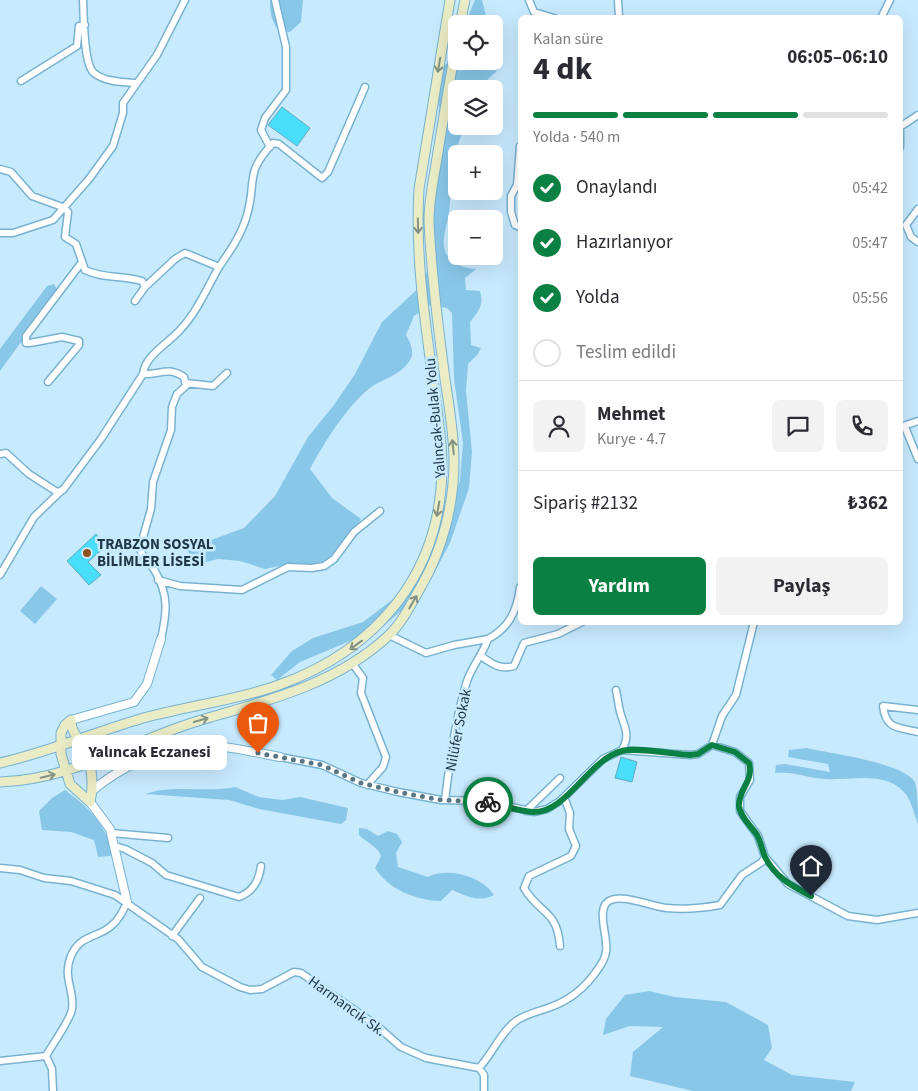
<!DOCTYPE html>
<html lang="tr">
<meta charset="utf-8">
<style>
body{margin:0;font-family:"Source Sans 3",sans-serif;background:#f2f2f3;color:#2b2b33;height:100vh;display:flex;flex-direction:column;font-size:19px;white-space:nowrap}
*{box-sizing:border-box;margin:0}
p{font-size:16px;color:#7c7c81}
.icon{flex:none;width:28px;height:28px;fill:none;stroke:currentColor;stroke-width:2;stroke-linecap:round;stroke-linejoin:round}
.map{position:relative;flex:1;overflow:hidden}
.details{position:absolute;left:518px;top:15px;width:385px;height:610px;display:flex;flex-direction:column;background:#fff;border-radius:8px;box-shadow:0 5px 20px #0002}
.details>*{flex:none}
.tools{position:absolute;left:448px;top:15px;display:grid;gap:10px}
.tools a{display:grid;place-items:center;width:55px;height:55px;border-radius:8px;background:#fff;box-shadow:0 5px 20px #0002;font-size:25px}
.pin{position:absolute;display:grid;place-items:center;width:42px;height:42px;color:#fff;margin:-51px -21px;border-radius:50% 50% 50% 0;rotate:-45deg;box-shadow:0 0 5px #0007}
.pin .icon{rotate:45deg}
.courier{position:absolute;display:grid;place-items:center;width:50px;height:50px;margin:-25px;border:4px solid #0b8043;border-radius:50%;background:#fff;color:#222;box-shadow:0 1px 6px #0007}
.bubble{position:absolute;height:35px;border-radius:8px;background:#fff;box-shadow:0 5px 20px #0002;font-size:16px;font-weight:700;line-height:35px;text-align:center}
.headline em{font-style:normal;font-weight:700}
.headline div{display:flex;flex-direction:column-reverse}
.headline{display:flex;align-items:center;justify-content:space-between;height:85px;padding:0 15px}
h1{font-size:32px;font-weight:700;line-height:38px}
.bar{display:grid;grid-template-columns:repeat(4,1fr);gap:8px 5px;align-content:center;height:60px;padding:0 15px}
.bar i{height:6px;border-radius:4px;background:#e1e1e2}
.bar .on{background:#0b8043}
.bar p{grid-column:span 4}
.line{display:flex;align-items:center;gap:12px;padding:0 15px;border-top:1px solid #e1e1e2}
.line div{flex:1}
.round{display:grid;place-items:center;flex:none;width:52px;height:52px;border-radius:8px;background:#f2f2f3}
ol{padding:0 15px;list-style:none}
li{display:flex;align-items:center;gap:15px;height:55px}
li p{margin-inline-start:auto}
li .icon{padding:5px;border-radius:50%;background:#0b8043;color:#fff;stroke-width:4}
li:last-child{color:#7c7c81}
li i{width:28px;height:28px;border:2px solid #e1e1e2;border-radius:50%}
.button{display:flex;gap:10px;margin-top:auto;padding:10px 15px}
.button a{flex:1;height:58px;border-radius:8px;background:#0b8043;color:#fff;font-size:20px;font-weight:700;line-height:58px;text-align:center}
.button a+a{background:#f2f2f3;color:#2b2b33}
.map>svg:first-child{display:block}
.green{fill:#89c7e9}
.building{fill:#48ddfb;stroke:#63aaba}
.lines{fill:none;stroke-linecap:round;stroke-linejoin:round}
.minor-casing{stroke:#79b2d1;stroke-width:9}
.tertiary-casing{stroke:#79b2d1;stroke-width:10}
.secondary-casing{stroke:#79b2d1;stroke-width:11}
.minor{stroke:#fff;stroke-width:6}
.tertiary{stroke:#fff;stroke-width:8}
.secondary{stroke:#e9ecc4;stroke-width:9}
.oneway{stroke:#849284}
.done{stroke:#5a7684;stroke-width:5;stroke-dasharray:0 9}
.route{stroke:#0b8043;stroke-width:6}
.poi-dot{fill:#93511f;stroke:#c8eafe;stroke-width:2}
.labels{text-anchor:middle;stroke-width:5;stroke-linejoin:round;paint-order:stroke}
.street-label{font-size:15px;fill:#1f3743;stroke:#c8eafe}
.poi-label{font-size:15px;font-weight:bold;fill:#1f3743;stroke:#c8eafe;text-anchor:start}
</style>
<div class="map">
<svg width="918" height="1091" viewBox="0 0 918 1091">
<rect width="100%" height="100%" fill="#c8eafe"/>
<path class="green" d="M 270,0 L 303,0 L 301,22 L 290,32 L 279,31 C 271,21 270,12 270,0 Z
M 475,0 L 482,0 L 488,24 L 465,24 Z
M 494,50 L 499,55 L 500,68 L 488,79 L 483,89 L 456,89 L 456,126 L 466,126 C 451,152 453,183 449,212 C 448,222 442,237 444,247 C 447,263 462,268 476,269 L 465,278 L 466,290 L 480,291 C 484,305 479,311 470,322 L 471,345 L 481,348 L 478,354 L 468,364 L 466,391 L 472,452 L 469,488 L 450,543 L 431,579 L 414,600 L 381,628 L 300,662 L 277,680 L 271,675 L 292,651 L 313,638 L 363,622 L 396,597 L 423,571 L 439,531 L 451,509 L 460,480 L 463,443 L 454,379 L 452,313 L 447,308 L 430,305 L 414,316 L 406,335 C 410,342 415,352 410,360 C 400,376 384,378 370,388 C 347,406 324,443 310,469 L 332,498 L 361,519 L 332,557 L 322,564 L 289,564 L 265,569 L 240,561 L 218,559 L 202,563 L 195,561 L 186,549 L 190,541 L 211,540 L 244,528 L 275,496 L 308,437 L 334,405 L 355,374 L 382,322 L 422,285 L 428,268 L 434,143 L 441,121 L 436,83 L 440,68 L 456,58 L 456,61 L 494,61 Z
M 54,284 L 57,289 L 53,298 L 0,371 L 0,349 L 47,286 Z
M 41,586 L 57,599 L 35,624 L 20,611 Z
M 807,748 C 831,754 902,762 915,782 C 918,793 918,812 918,824 C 914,814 911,799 904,792 C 884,770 850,781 825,779 C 808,778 793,771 775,773 L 776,765 L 785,764 L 830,772 L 828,764 L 788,757 L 789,750 Z
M 235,787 L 259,797 L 282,800 L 300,797 L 348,808 L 346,820 L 341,824 L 259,809 L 229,800 L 145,794 C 173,784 205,793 235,787 Z
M 65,790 C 92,810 101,821 114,851 L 110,856 L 98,857 L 94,840 L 71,832 L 42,830 L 39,811 L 52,798 Z
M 359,828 L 367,829 L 378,836 L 388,831 L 397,834 L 402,842 L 396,853 L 398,867 L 428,877 C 447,867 482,876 494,895 C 478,903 467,896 452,890 L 441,901 C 417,901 388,889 375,868 L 381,856 C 377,846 367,843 359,835 Z
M 649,991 L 675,997 L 726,1002 L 768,1025 L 772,1048 L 764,1060 L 792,1075 L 855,1082 L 851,1091 L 693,1091 L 630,1076 L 633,1052 L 663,1027 L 630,1026 L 603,1035 L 606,1019 L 625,995 Z"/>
<path class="building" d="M 282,107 L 310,128 L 297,146 L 268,125 Z
M 96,534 L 106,546 L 88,562 L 101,575 L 89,585 L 67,561 Z
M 621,757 L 637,762 L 632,782 L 615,778 Z"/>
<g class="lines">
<defs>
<path id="minor" d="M 83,0 C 84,15 83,64 94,73 C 105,82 123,82 136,83
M 529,0 L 534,12 L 554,18
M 618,0 L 619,18
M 881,18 L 890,0
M 21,81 L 77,46 L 79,26 L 85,25
M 900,127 L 918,115
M 900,131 L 900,147
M 520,146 L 517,185 L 511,196 L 511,212 L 515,225 L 520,227
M 270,147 L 261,130 L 265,118 L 286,90 L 286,47 L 275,0
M 0,169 L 11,172 L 32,196 L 65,208 L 68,212 L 65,237 L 76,244 L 85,270 C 104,279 122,275 142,281 L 145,287 L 135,301
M 918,209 L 906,225 L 911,237 L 918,242
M 0,233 L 13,233 L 53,220 L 89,179 L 113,146 L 123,113 L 123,103 L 157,55 L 185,0
M 145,287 L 175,259 L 185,253 L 219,267 C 230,251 242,234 247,215 C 257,180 244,174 273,143 L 279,144 L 322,178 L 328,172 L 365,87
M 48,382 L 79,345 L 79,341 L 62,337 L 30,343 L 26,343 L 26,336 L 82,262
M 186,383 L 213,386 L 227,373
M 900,427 L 918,421
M 905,427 L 918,459
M 0,454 L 6,453 L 29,474 L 57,492 L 63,490 L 101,439 L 143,374
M 0,575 L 34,517 L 62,490
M 158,580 L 180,586 L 242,590 L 288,567 L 312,568 L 324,566 L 334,559 L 354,532 L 380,511
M 389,635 L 426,653 L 454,645 L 488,639
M 161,639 C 167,612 169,596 155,571 C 150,562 142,559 140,548 L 151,509 L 153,482 L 171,430 L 172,407 L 177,394 L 186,386 L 184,377 C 167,366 161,375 143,374 C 145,355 169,343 180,330 C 197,312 207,288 219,267
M 481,656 C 492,664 500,670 514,666 L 524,643 L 558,634 L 582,622
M 352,663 L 363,678 L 361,693 L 386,757 L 383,767 L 367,785
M 616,690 C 617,695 618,701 619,707 C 622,724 632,733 622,750
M 918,710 L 883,706 C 886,730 898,727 918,732
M 712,745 L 735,752 L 749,763 L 750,780 L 740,797 L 740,811 L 758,836 L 765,857 L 788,884 L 848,916 L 877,920 L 918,913
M 280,757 L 322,765 L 361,783 L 398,792 L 441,800 L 486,801 L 534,812 L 547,809 L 560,801 L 603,759 L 622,750 L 690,755 L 698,754 L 712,745 L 722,716 L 736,695 L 754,622
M 445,800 C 450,760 455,720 467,681 C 472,666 483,654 488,639 C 509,628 517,611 520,587
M 526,811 L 560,778
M 111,833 L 168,838
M 115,846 L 125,849 L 152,863 L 166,875 L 239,897 C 254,891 259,880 261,866
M 0,868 L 20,870 L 44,878 L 71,881 L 115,895 L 178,939 L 202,967 L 240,987 L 250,990 L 262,989 L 294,972 L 301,973 L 376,1025 L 401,1047 L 426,1058 L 479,1068 L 484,1075 L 484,1091
M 172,936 L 200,898
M 560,946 C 557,909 540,915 524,888 L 529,876 L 571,856 L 576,846 L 569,829 L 570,813 L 564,797
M 46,1056 L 52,1069 L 53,1091
M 0,1061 L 46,1056 C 52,1045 71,1019 72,1009 C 75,991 62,977 71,956 C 80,935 96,938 110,927 C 119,920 123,911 127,902
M 479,1068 C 493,1053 500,1033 516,1021 C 526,1014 537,1012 548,1008 C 569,1001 586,987 598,969 C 601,965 605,958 606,952 C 609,938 594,906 611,900 C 624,894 653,907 667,908 C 685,910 703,908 720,905 L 742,875 L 762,862 L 765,857"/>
<path id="tertiary" d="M 71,720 L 134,702 L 147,684 L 161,639
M 92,791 C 116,770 164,745 196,745 C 224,745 253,752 280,757
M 90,802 L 110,829 L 127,902"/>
<path id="secondary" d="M 460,24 L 465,0
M 71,720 C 71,733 79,738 84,748 C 92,763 94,786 90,802 L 70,784 L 61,754 L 61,733 L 65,725 Z
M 0,763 C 48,752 93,733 140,719 C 186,706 234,701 279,685 C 378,649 442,573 442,465 C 442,439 437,413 434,387 C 425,321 415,256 419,189 L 450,0
M 0,782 C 73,780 133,740 201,720 C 266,701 337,684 388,636 C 403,622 412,602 422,585 C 443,548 454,504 454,461 C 454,434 449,406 445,379 C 438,327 431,273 429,220 C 429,199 434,178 437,158 C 443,121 449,84 456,46"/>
</defs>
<use href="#minor" class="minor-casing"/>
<use href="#tertiary" class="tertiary-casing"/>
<use href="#secondary" class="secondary-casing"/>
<use href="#minor" class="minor"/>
<use href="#tertiary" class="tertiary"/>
<use href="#secondary" class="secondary"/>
</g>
<defs><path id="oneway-shaft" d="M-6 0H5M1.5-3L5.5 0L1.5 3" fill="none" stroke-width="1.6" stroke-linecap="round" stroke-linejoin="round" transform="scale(1.25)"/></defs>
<g class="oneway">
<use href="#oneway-shaft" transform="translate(439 65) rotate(100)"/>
<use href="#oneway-shaft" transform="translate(418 226) rotate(89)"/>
<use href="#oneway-shaft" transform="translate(453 447) rotate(-96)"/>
<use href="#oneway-shaft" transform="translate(438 509) rotate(100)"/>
<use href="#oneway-shaft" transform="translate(413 602) rotate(-60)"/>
<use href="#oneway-shaft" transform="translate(356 645) rotate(144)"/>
<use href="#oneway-shaft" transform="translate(201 720) rotate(-16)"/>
<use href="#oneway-shaft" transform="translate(48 776) rotate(-13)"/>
</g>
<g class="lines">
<path class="done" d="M 258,753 L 322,765 L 361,783 L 398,792 L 441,800 L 488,802"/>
<path class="route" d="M 488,802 C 503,806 518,811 533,812 C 566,814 589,759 622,751 C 637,747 673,754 690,755 L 698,754 L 712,745 L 735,752 L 749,763 C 754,781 738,790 739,806 C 740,817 752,827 757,835 C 761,842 762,850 765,857 C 775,877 792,886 811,896"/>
</g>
<circle class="poi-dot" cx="87" cy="553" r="5"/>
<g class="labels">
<g class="street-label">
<text transform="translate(435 418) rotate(-95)" y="5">Yalıncak-Bulak Yolu</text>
<text transform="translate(458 730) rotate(-79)" y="5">Nilüfer Sokak</text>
<text transform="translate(347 1006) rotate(36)" y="5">Harmancık Sk.</text>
</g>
<g class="poi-label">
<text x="97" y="549">TRABZON SOSYAL<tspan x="97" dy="17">BİLİMLER LİSESİ</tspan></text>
</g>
</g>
</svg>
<div class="tools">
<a><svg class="icon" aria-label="locate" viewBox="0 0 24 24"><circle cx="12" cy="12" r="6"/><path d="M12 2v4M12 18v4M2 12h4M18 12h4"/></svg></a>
<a><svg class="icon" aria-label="layers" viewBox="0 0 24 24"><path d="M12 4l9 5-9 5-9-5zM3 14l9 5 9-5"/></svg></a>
<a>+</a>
<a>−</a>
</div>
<div class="pin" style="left:258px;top:753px;background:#ea580c"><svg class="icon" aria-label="bag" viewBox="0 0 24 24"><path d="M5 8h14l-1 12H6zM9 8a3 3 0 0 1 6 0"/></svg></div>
<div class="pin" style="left:811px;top:896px;background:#1f2937"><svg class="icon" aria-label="home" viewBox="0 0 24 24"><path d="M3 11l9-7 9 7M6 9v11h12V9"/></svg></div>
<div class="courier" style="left:488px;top:802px"><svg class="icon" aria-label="bike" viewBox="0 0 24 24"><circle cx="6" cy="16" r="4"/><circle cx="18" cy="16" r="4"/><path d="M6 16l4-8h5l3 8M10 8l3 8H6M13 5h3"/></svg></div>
<div class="bubble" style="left:72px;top:735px;width:155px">Yalıncak Eczanesi</div>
<section class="details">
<div class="headline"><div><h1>4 dk</h1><p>Kalan süre</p></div><em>06:05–06:10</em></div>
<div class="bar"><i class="on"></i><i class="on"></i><i class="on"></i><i></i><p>Yolda · 540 m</p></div>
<ol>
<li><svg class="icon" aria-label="check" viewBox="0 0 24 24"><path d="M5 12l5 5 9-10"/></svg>Onaylandı<p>05:42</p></li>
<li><svg class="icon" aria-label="check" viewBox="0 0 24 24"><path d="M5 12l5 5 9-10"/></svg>Hazırlanıyor<p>05:47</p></li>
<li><svg class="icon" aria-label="check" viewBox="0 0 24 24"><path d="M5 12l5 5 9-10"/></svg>Yolda<p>05:56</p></li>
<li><i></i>Teslim edildi</li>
</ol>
<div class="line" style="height:90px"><a class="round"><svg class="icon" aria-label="person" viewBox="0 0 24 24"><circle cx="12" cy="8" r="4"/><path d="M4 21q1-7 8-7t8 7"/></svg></a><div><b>Mehmet</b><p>Kurye · 4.7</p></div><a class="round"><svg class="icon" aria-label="chat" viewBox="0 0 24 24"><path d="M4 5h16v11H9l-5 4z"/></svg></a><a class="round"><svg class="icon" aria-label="phone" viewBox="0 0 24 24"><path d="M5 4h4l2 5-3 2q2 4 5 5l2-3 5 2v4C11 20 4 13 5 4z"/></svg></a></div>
<div class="line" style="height:65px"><div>Sipariş #2132</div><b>₺362</b></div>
<div class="button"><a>Yardım</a><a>Paylaş</a></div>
</section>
</div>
